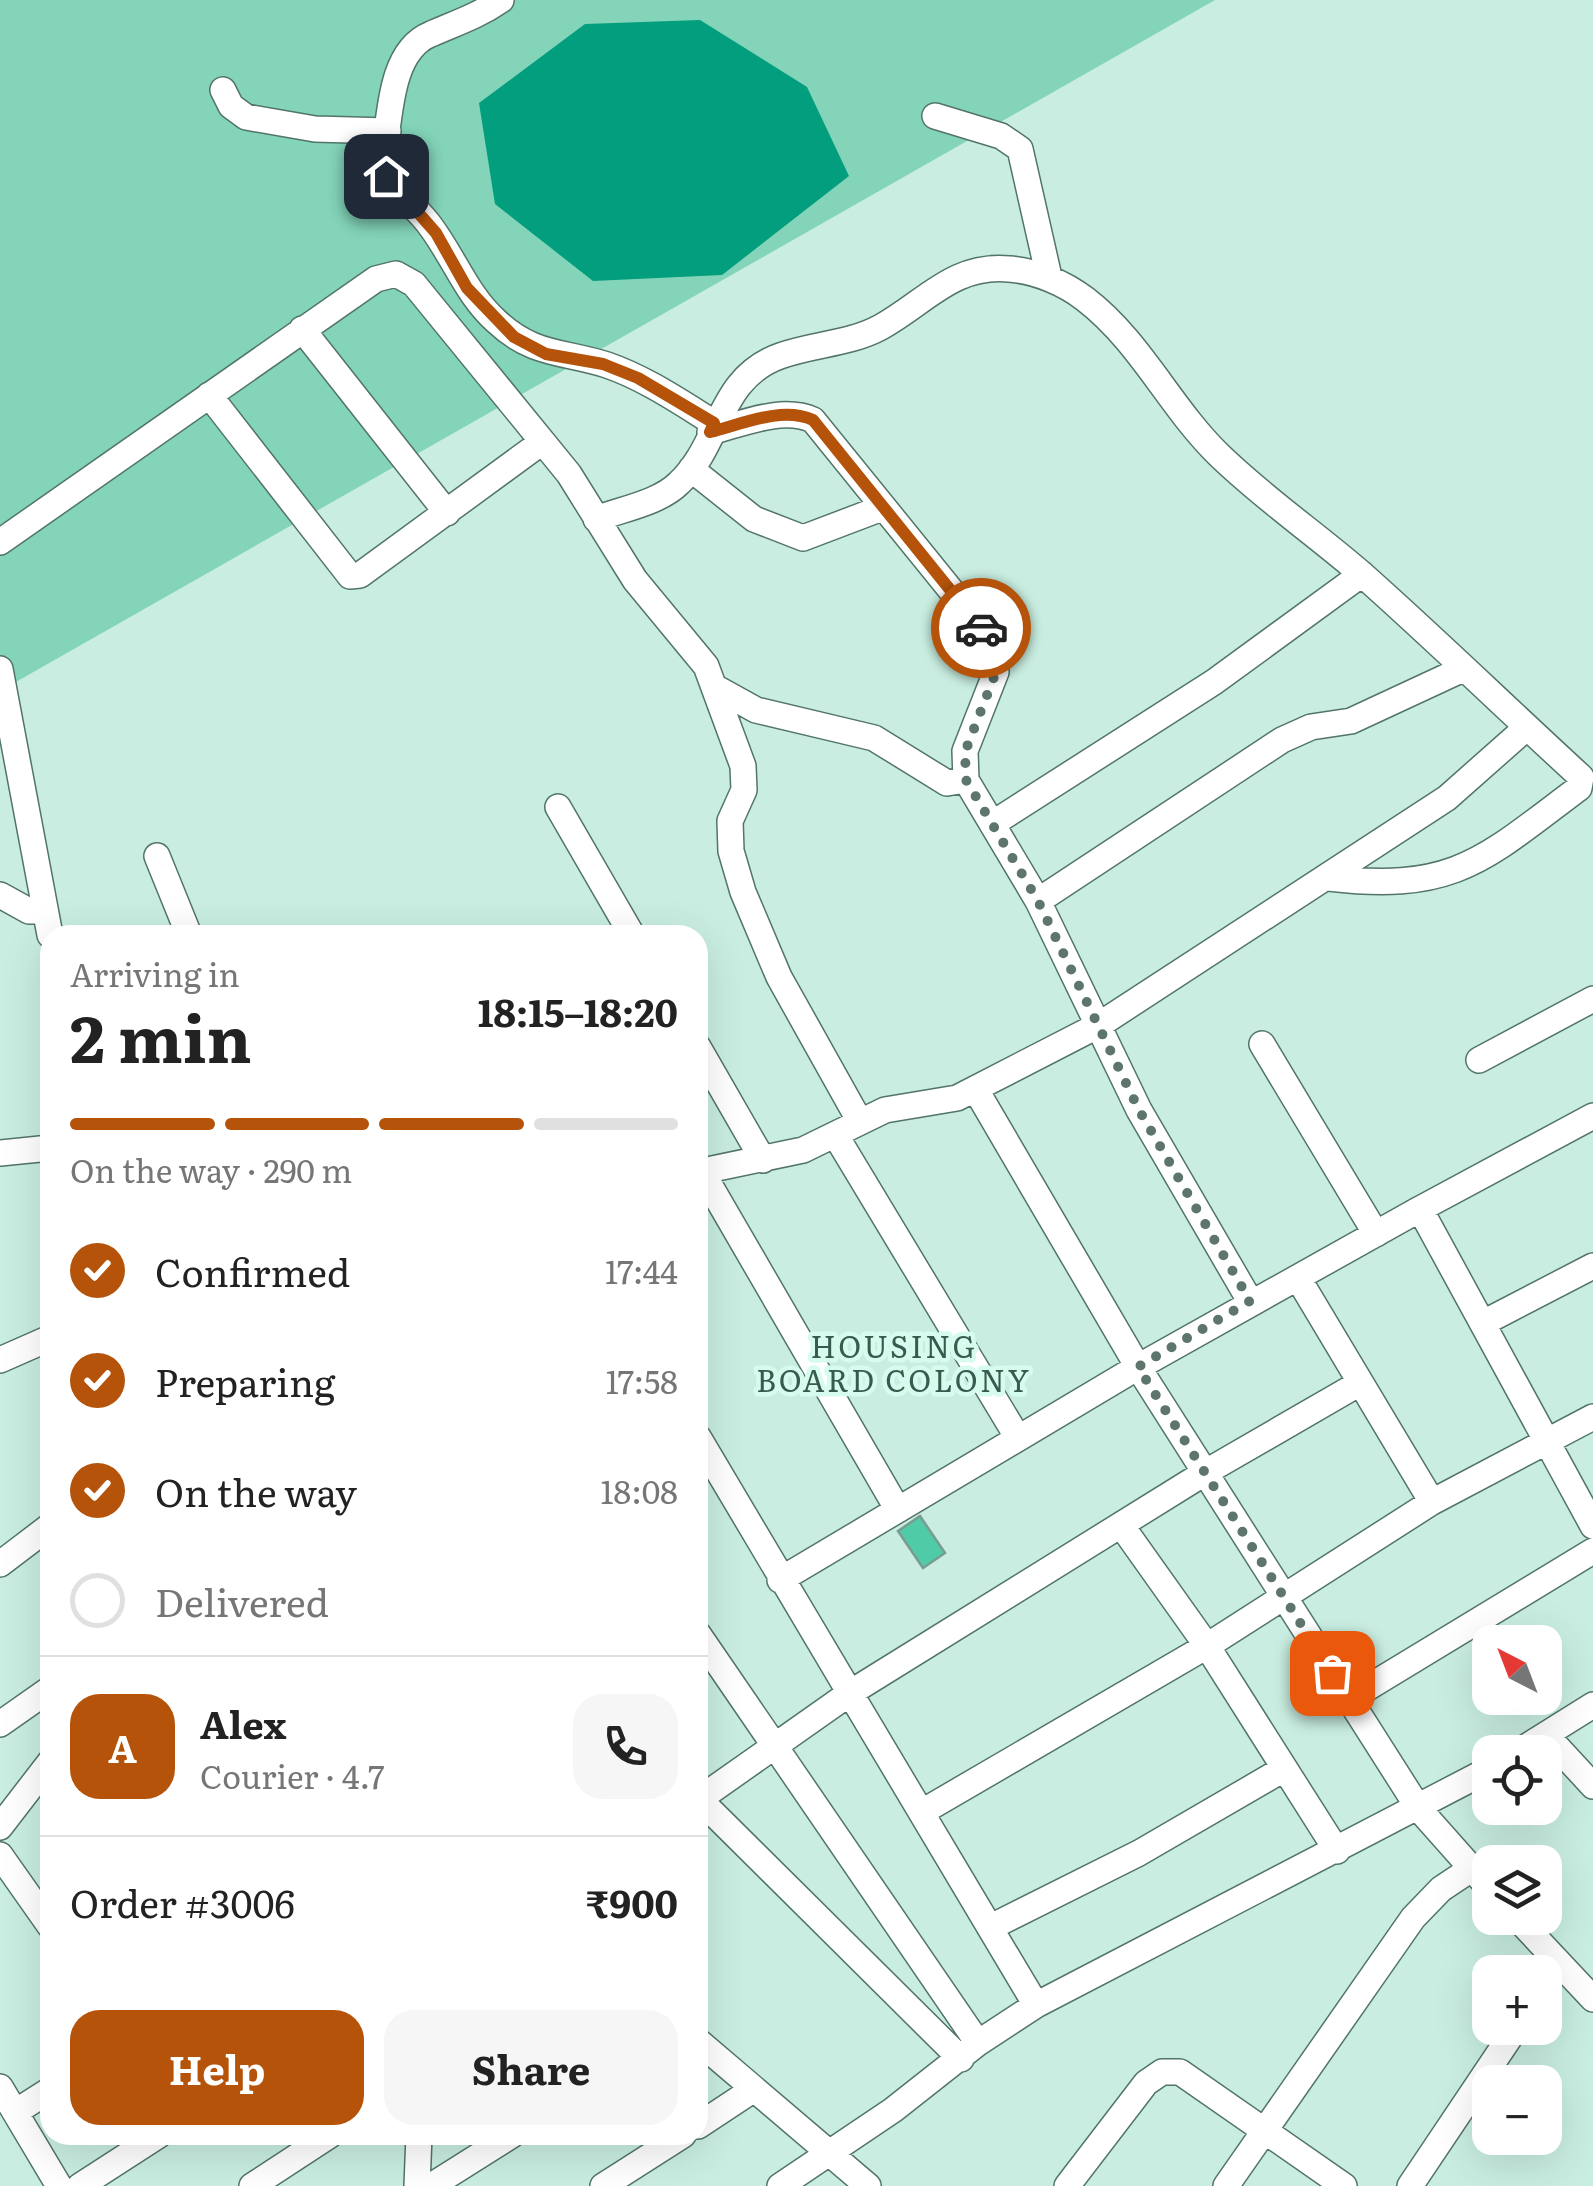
<!DOCTYPE html>
<meta charset="utf-8">
<style>
body{margin:0;font-family:Literata,serif;background:#f6f6f6;color:#222;height:100vh;display:flex;flex-direction:column;font-size:38px;white-space:nowrap}
*{box-sizing:border-box;margin:0}
p{font-size:32px;color:#767676}
.icon{flex:none;width:55px;height:55px;fill:none;stroke:currentColor;stroke-width:2;stroke-linecap:round;stroke-linejoin:round}
.map{position:relative;flex:1;overflow:hidden}
.side{position:absolute;left:40px;top:925px;width:668px;height:1220px;display:flex;flex-direction:column;background:#fff;border-radius:30px;box-shadow:0 10px 40px #0002}
.side>*{flex:none}
.needle{width:65px;rotate:318deg}
.fabs{position:absolute;left:1472px;top:1625px;display:grid;gap:20px}
.fabs a{display:grid;place-items:center;width:90px;height:90px;border-radius:20px;background:#fff;box-shadow:0 10px 40px #0002;font-size:50px}
.pin{position:absolute;display:grid;place-items:center;width:85px;height:85px;color:#fff;margin:-42px;border-radius:20px;box-shadow:0 5px 15px #0006}
.courier{position:absolute;display:grid;place-items:center;width:100px;height:100px;margin:-50px;border:8px solid #b45309;border-radius:50%;background:#fff;color:#222;box-shadow:0 2px 12px #0007}
.overview em{font-style:normal;font-weight:700}
.overview div{display:flex;flex-direction:column-reverse}
.overview{display:flex;align-items:center;justify-content:space-between;height:170px;padding:0 30px}
h1{font-size:65px;font-weight:700;line-height:75px}
.bar{display:grid;grid-template-columns:repeat(4,1fr);gap:15px 10px;align-content:center;height:120px;padding:0 30px}
.bar i{height:12px;border-radius:8px;background:#e0e0e0}
.bar .selected{background:#b45309}
.bar p{grid-column:span 4}
.line{display:flex;align-items:center;gap:25px;padding:0 30px;border-top:2px solid #e0e0e0}
.line div{flex:1}
.round{display:grid;place-items:center;flex:none;width:105px;height:105px;border-radius:30px;background:#f6f6f6}
ol{padding:0 30px;list-style:none}
li{display:flex;align-items:center;gap:30px;height:110px}
li p{margin-inline-start:auto}
li .icon{padding:10px;border-radius:50%;background:#b45309;color:#fff;stroke-width:4}
li:last-child{color:#767676}
li i{width:55px;height:55px;border:5px solid #e0e0e0;border-radius:50%}
.primary-button{display:flex;gap:20px;margin-top:auto;padding:20px 30px}
.primary-button a{flex:1;height:115px;border-radius:30px;background:#b45309;color:#fff;font-size:40px;font-weight:700;line-height:115px;text-align:center}
.primary-button a+a{background:#f6f6f6;color:#222}
.map>svg:first-child{display:block}
.green{fill:#83d4b9}
.water{fill:#029e7d}
.building{fill:#50cba8;stroke:#799c90;stroke-width:2.5}
.lines{fill:none;stroke-linecap:round;stroke-linejoin:round}
.minor-casing{stroke:#527469;stroke-width:28}
.minor{stroke:#fff;stroke-width:25}
.done{stroke:#5e756d;stroke-width:10;stroke-dasharray:0 18}
.route{stroke:#b45309;stroke-width:12}
.labels{text-anchor:middle;stroke-width:9;stroke-linejoin:round;paint-order:stroke}
.neighbourhood-label{font-size:30px;letter-spacing:2.5px;fill:#385a4f;stroke:#d6fcee}
</style>
<div class="map">
<svg width="1593" height="2186" viewBox="0 0 1593 2186">
<rect width="100%" height="100%" fill="#c9eee1"/>
<path class="green" d="M 0,0 L 1215,0 L 0,691 Z"/>
<path class="water" d="M 700,20 L 807,87 L 849,176 L 722,275 L 593,281 L 495,204 L 479,103 L 585,24 Z"/>
<path class="building" d="M 920,1516 L 945,1553 L 923,1568 L 898,1531 Z"/>
<g class="lines">
<defs>
<path id="minor" d="M 501,0 C 478,16 456,23 431,34 C 388,51 390,122 383,161 C 388,189 415,204 431,227 C 454,258 467,295 496,321 C 533,356 563,351 607,365 C 645,378 680,402 714,423
M 223,90 L 231,106 L 246,117 L 315,129 L 388,131
M 935,116 L 1001,136 L 1020,149 L 1049,277
M 302,329 L 447,513
M 209,395 L 350,576 L 360,575 L 542,442
M 710,432 C 742,424 782,406 813,420 L 984,631 L 994,653 L 996,672 L 965,751 L 966,780 L 1038,901 L 1139,1110 L 1250,1301
M 691,469 L 754,519 L 803,538 L 882,508
M 596,519 C 622,509 659,503 679,483 C 721,444 718,378 780,356 C 813,344 850,344 881,327 C 926,302 953,264 1009,269 C 1036,271 1064,283 1085,299 C 1140,341 1170,407 1218,454 C 1264,499 1316,534 1364,576 C 1437,641 1508,710 1581,777 L 1579,788 C 1484,859 1455,893 1329,878
M 0,542 L 376,279 L 396,274 L 414,284 L 569,474 L 635,580 L 706,666 L 743,766 L 744,790 L 730,821 L 731,851 L 743,892 L 779,977 L 859,1120
M 0,669 L 50,935
M 718,689 L 756,710 L 874,738 L 947,783 L 966,780
M 558,807 L 632,935
M 992,824 L 1214,682 L 1362,574
M 157,856 L 189,935
M 0,895 L 29,911 L 45,911
M 1038,901 L 1282,740 L 1311,727 L 1351,721 L 1463,669
M 1262,1044 L 1376,1234
M 698,1047 L 763,1160
M 1479,1060 L 1593,999
M 976,1090 L 1138,1367 L 1420,1209
M 1593,1116 L 1420,1209 L 1593,1526
M 836,1136 L 1018,1438
M 0,1153 L 50,1148
M 698,1172 L 803,1150 L 885,1110 L 957,1098 L 1099,1025 L 1447,798 L 1526,728
M 702,1172 L 898,1510
M 1298,1278 L 1432,1502
M 1485,1322 L 1593,1266
M 0,1360 L 50,1338
M 698,1437 L 850,1693 L 698,1800
M 1121,1525 L 1207,1646 L 1337,1851
M 0,1564 L 50,1526
M 780,1580 L 1138,1367 L 1419,1809 L 1490,1889
M 698,1634 L 978,2043
M 1349,1699 L 1593,1551
M 0,1724 L 50,1689
M 1546,1735 L 1593,1786
M 1518,1752 L 1593,1705
M 698,1798 L 961,2059
M 922,1812 L 1207,1646 L 1432,1502 L 1593,1417
M 0,1827 L 50,1762
M 0,1855 L 50,1926
M 1517,1918 L 1593,1999
M 991,1927 L 1139,1853 L 1282,1770
M 1036,2005 L 850,1693 L 1206,1472 L 1360,1383
M 698,2041 L 868,2186
M 0,2087 L 59,2186
M 17,2111 L 50,2090
M 698,2126 L 754,2089
M 80,2186 L 159,2135
M 252,2186 L 330,2135
M 417,2186 L 419,2135
M 431,2186 L 512,2135
M 603,2186 L 683,2135
M 780,2186 L 893,2110 L 978,2043 L 1036,2005 L 1490,1769
M 1067,2186 L 1146,2083 L 1162,2072 L 1180,2072 L 1344,2186
M 1226,2186 L 1413,1918 L 1441,1889 L 1471,1869
M 1410,2186 L 1516,2028"/>
</defs>
<use href="#minor" class="minor-casing"/>
<use href="#minor" class="minor"/>
</g>
<g class="lines">
<path class="done" d="M 981,628 L 994,653 L 996,672 L 965,752 L 966,780 L 1038,901 L 1139,1110 L 1250,1301 L 1138,1367 L 1332,1673"/>
<path class="route" d="M 386,176 L 436,233 L 467,288 L 514,337 L 546,354 L 603,364 L 638,378 L 714,423 L 710,432 C 742,424 782,406 813,420 L 981,628"/>
</g>
<g class="labels">
<g class="neighbourhood-label">
<text x="894" y="1358">HOUSING<tspan x="894" dy="34">BOARD COLONY</tspan></text>
</g>
</g>
</svg>
<div class="fabs">
<a><svg class="needle" viewBox="-14 -14 28 28"><path d="M0-13l5 13h-10z" fill="#e53935"/><path d="M0 13l5-13h-10z" fill="#767676"/></svg></a>
<a><svg class="icon" aria-label="locate" viewBox="0 0 24 24"><circle cx="12" cy="12" r="6"/><path d="M12 2v4M12 18v4M2 12h4M18 12h4"/></svg></a>
<a><svg class="icon" aria-label="layers" viewBox="0 0 24 24"><path d="M12 4l9 5-9 5-9-5zM3 14l9 5 9-5"/></svg></a>
<a>+</a>
<a>−</a>
</div>
<div class="pin" style="left:1332px;top:1673px;background:#ea580c"><svg class="icon" aria-label="bag" viewBox="0 0 24 24"><path d="M5 8h14l-1 12H6zM9 8a3 3 0 0 1 6 0"/></svg></div>
<div class="pin" style="left:386px;top:176px;background:#1f2937"><svg class="icon" aria-label="home" viewBox="0 0 24 24"><path d="M3 11l9-7 9 7M6 9v11h12V9"/></svg></div>
<div class="courier" style="left:981px;top:628px"><svg class="icon" aria-label="car" viewBox="0 0 24 24"><path d="M5 17H2v-5l4-1 3-4h7l3 4 3 1v5h-3M9 17h6M6 11h13"/><circle cx="7" cy="17" r="2"/><circle cx="17" cy="17" r="2"/></svg></div>
<section class="side">
<div class="overview"><div><h1>2 min</h1><p>Arriving in</p></div><em>18:15–18:20</em></div>
<div class="bar"><i class="selected"></i><i class="selected"></i><i class="selected"></i><i></i><p>On the way · 290 m</p></div>
<ol>
<li><svg class="icon" aria-label="check" viewBox="0 0 24 24"><path d="M5 12l5 5 9-10"/></svg>Confirmed<p>17:44</p></li>
<li><svg class="icon" aria-label="check" viewBox="0 0 24 24"><path d="M5 12l5 5 9-10"/></svg>Preparing<p>17:58</p></li>
<li><svg class="icon" aria-label="check" viewBox="0 0 24 24"><path d="M5 12l5 5 9-10"/></svg>On the way<p>18:08</p></li>
<li><i></i>Delivered</li>
</ol>
<div class="line" style="height:180px"><b class="round" style="background:#b45309;color:#fff">A</b><div><b>Alex</b><p>Courier · 4.7</p></div><a class="round"><svg class="icon" aria-label="phone" viewBox="0 0 24 24"><path d="M5 4h4l2 5-3 2q2 4 5 5l2-3 5 2v4C11 20 4 13 5 4z"/></svg></a></div>
<div class="line" style="height:130px"><div>Order #3006</div><b>₹900</b></div>
<div class="primary-button"><a>Help</a><a>Share</a></div>
</section>
</div>
